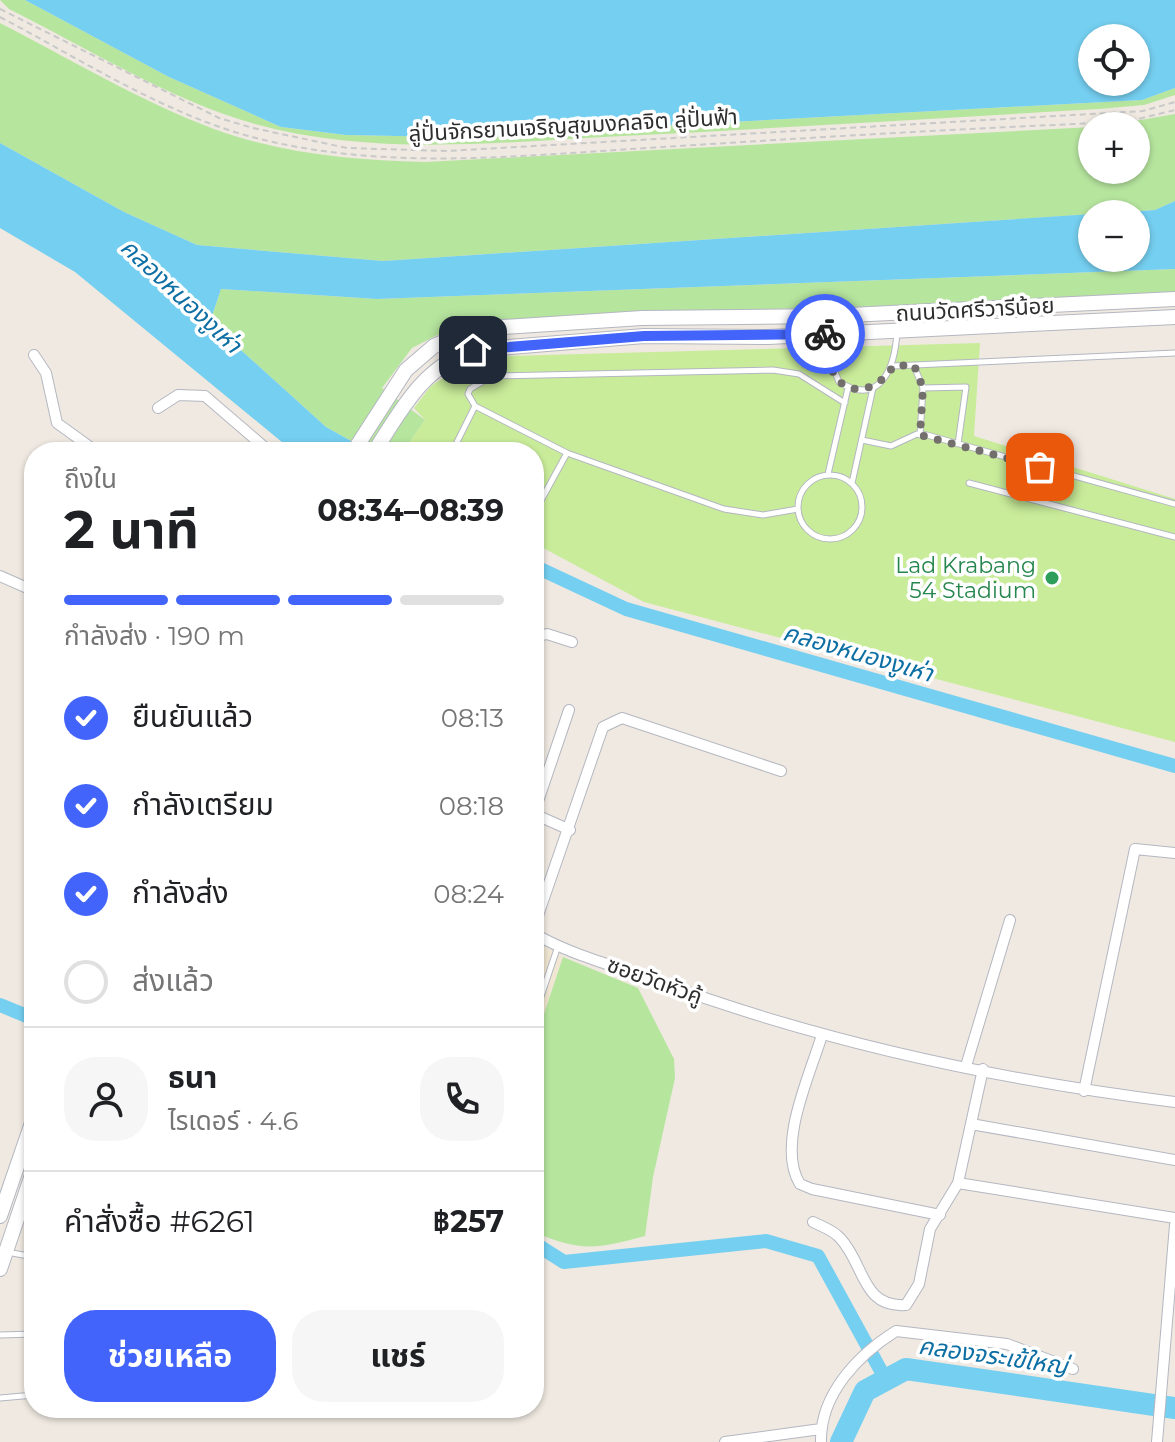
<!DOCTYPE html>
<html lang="th">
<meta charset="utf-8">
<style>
body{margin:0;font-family:Montserrat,"Noto Sans Thai",sans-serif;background:#f6f6f6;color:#202124;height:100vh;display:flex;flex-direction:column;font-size:30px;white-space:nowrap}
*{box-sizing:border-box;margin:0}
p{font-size:26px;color:#757577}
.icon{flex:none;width:44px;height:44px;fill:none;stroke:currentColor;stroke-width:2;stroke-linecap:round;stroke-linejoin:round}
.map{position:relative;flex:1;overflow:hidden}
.details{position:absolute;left:24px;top:442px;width:520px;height:976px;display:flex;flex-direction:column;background:#fff;border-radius:32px;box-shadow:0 2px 6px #0004}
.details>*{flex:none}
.buttons{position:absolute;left:1078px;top:24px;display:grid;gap:16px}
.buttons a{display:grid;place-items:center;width:72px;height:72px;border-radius:50%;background:#fff;box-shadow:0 2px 6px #0004;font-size:40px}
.pin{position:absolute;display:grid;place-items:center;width:68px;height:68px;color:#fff;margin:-34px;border-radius:16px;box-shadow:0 4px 12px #0006}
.courier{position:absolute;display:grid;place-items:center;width:80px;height:80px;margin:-40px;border:6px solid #4264fb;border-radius:50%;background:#fff;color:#222;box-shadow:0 2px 10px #0007}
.headline em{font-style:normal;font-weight:700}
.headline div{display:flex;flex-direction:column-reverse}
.headline{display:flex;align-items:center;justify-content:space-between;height:136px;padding:0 40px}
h1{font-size:52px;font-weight:700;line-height:60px}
.bar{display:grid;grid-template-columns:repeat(4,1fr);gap:12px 8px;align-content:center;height:96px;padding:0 40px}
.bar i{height:10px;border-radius:6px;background:#e0e0e0}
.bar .active{background:#4264fb}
.bar p{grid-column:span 4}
.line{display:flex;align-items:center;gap:20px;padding:0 40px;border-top:2px solid #e0e0e0}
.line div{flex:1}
.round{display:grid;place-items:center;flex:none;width:84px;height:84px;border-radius:32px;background:#f6f6f6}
ol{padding:0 40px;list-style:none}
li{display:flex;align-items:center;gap:24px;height:88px}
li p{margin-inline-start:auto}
li .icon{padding:8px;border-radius:50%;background:#4264fb;color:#fff;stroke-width:4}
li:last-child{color:#757577}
li i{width:44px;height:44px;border:4px solid #e0e0e0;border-radius:50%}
.primary-button{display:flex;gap:16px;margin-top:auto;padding:16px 40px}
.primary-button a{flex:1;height:92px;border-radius:32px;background:#4264fb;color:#fff;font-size:32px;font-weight:700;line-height:92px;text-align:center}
.primary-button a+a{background:#f6f6f6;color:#202124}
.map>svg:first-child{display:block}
.education{fill:#f0e6d1}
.green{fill:#b6e59e}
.pitch{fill:#c9ec9a}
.water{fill:#75cff0;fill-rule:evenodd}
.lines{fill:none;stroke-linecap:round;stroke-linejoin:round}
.canal{stroke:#75cff0;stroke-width:14}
.river{stroke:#75cff0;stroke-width:22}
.service-casing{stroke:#b4b7c1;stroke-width:7}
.minor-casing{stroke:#b4b7c1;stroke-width:12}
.secondary-casing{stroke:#b4b7c1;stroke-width:16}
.path{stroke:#c9c9c9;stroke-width:2;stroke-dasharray:6 4;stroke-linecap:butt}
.service{stroke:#fff;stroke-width:5}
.minor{stroke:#fff;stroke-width:10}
.secondary{stroke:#fff;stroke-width:14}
.done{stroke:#726f6d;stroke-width:8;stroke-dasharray:0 14.4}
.route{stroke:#4264fb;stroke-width:10}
.leisure-dot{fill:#2e9e5b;stroke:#fff;stroke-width:3}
.labels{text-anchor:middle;stroke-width:7;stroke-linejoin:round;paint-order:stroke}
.street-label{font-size:22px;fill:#2e2e2e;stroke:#fff}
.leisure-label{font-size:22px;fill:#27864d;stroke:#fff;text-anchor:end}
.water-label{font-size:24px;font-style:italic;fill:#0d6fa3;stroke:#fff}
</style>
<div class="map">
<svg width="1175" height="1442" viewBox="0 0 1175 1442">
<rect width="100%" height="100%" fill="#efe9e1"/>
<path class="education" d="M 534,942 L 563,957 L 534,1044 Z"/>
<path class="green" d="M 0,0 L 25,0 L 169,77 L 281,127 L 346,135 L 448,137 L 1142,100 L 1175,88 L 1175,95 L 1144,105 L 1099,109 C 940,118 781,128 622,136 C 500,142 375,157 255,124 C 172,101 87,48 9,9 Z
M 0,23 C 70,59 140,101 214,129 C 282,154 354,160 425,162 L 1092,127 L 1092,170 L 1136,170 L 1136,126 L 1106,126 L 1175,114 L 1175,201 L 1155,210 L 383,261 L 197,245 L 124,212 L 0,143 Z
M 1175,269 L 1175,299 L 615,313 L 453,327 L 412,348 L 382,388 L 425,420 L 403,452 L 371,452 L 326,427 L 210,322 L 221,289 L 377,299 Z
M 563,957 L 638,988 L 674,1059 L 675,1078 L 653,1177 L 645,1236 C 598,1249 580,1252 534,1232 L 534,1044 Z"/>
<path class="pitch" d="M 980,343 L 974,436 L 1175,499 L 1175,742 L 644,602 L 534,543 L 534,452 L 403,452 L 425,420 L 414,408 L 431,386 L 474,357 Z"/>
<path class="water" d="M 25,0 L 1175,0 L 1175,88 L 1142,100 L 448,137 L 346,135 L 281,127 L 169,77 ZM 1092,38 L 1136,38 L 1136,82 L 1092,82 Z
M 0,143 L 124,212 L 197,245 L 383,261 L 1092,214 L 1092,258 L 1136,258 L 1136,214 L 1095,214 L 1155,210 L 1175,201 L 1175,269 L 377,299 L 221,289 L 210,322 L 326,427 L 371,452 L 294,452 L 75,272 L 0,228 Z"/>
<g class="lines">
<path class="canal" d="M 534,566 L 626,609 L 1175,766
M 0,1005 L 34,1019
M 534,1243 L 564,1262 L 766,1241 L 818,1256 L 886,1380"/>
<path class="river" d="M 841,1442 L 865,1391 L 906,1369 L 1175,1408"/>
<defs>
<path id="service" d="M 830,335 L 829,357 L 839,382 C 882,408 895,365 897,332
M 893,366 L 1175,353
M 914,366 L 923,388 L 920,435
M 923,388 L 966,387 L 958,444
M 862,440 L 891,446 L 917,434 L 927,435 L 1175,504
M 452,452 L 475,406
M 828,474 L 848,388
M798 507a32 32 0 1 1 64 0a32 32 0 1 1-64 0Z
M 852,483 L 873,388
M 969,483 L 1175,537
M 539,504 L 567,453
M 798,509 L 763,515 L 724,509 L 567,453 L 475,406 L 468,394 L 470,389 L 492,376 L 773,370 L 799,374 L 845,403
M 534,1017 L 558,946
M 7,1252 L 34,1257
M 0,1335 L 34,1334
M 0,1398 L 34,1395"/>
<path id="minor" d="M 34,355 L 46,373 L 57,423 L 97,452
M 158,408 L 178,395 L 205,396 L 270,452
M 0,576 L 34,591
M 534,637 L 547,634 L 572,642
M 781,771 L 622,718 L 603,727 L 535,924 L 535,934 C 571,955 615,966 654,980 C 821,1042 998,1080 1175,1102
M 534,813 L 569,710
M 534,814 L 570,830
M 822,1035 C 810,1075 776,1146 800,1184 L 812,1189 L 940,1215
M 966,1066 L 1010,920
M 1084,1091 L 1135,849 L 1175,853
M 971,1124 L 1175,1160
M 958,1183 L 1175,1218
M 813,1222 C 823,1227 833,1230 840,1238 C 865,1264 861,1308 906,1305 L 919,1284 L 930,1229 L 958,1183 L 983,1069
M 725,1442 L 821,1429
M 821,1442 C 820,1394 858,1355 896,1331 L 1007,1344 L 1073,1369
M 1157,1442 L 1175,1225"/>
<path id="secondary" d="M 353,452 L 406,370 L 434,346 L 473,329 L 642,318 L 829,316 L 1175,299
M 374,452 C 402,409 422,368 473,350 L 644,336 L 768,337 L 1175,317
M 0,1216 L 34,1117
M 0,1269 L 34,1169"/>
</defs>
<use href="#service" class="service-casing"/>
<use href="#minor" class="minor-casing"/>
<use href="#secondary" class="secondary-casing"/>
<path class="path" d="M 0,9 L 219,118 L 253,128 L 347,148 L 447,151 L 1143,111 L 1175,102
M 0,17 C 82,60 166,115 256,138 C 386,171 516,156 647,148 C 790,139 933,130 1076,124 L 1138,119 L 1175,110"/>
<use href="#service" class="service"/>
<use href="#minor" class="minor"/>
<use href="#secondary" class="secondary"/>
</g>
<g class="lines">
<path class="done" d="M 825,334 L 830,334 C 830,346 828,360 833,372 C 847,401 881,389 893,366 L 914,365 L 923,388 L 920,435 L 1040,467"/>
<path class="route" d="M 473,350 L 644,336 L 825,334"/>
</g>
<circle class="leisure-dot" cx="1052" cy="578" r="8"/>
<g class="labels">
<g class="street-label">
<text transform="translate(573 125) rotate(-3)" y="8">ลู่ปั่นจักรยานเจริญสุขมงคลจิต ลู่ปั่นฟ้า</text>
<text transform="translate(975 309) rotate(-3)" y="8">ถนนวัดศรีวารีน้อย</text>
<text transform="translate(655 980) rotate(20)" y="8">ซอยวัดหัวคู้</text>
</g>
<g class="leisure-label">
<text x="1036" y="573">Lad Krabang<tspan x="1036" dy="25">54 Stadium</tspan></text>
</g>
<g class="water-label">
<text transform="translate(181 296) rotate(43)" y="8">คลองหนองงูเห่า</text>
<text transform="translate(858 653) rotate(16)" y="8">คลองหนองงูเห่า</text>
<text transform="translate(993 1356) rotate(8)" y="8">คลองจระเข้ใหญ่</text>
</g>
</g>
</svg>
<div class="buttons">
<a><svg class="icon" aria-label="locate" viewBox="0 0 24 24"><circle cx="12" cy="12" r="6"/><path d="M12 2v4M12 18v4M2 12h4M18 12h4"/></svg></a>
<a>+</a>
<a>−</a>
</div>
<div class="pin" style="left:1040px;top:467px;background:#ea580c"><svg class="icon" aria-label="bag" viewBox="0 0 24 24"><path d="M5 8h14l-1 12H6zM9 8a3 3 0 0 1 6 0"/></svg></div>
<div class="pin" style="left:473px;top:350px;background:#1f2937"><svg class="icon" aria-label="home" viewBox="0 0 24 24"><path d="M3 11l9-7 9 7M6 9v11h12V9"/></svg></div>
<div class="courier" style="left:825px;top:334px"><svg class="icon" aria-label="bike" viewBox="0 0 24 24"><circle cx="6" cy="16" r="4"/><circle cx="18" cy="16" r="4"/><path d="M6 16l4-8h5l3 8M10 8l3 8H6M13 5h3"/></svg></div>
<section class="details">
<div class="headline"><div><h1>2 นาที</h1><p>ถึงใน</p></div><em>08:34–08:39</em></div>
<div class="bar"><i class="active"></i><i class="active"></i><i class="active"></i><i></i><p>กำลังส่ง · 190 m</p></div>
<ol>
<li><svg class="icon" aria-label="check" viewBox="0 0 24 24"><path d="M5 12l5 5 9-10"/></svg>ยืนยันแล้ว<p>08:13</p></li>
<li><svg class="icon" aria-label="check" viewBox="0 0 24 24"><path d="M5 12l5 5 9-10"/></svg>กำลังเตรียม<p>08:18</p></li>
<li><svg class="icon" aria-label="check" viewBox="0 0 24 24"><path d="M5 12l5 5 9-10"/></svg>กำลังส่ง<p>08:24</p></li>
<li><i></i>ส่งแล้ว</li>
</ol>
<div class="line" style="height:144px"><a class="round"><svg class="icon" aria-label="person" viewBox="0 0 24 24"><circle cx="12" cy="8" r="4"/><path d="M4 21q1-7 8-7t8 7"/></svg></a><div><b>ธนา</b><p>ไรเดอร์ · 4.6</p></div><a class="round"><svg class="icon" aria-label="phone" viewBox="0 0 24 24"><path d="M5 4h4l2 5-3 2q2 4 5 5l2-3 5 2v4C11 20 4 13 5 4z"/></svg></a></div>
<div class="line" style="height:104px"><div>คำสั่งซื้อ #6261</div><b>฿257</b></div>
<div class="primary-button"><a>ช่วยเหลือ</a><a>แชร์</a></div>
</section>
</div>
